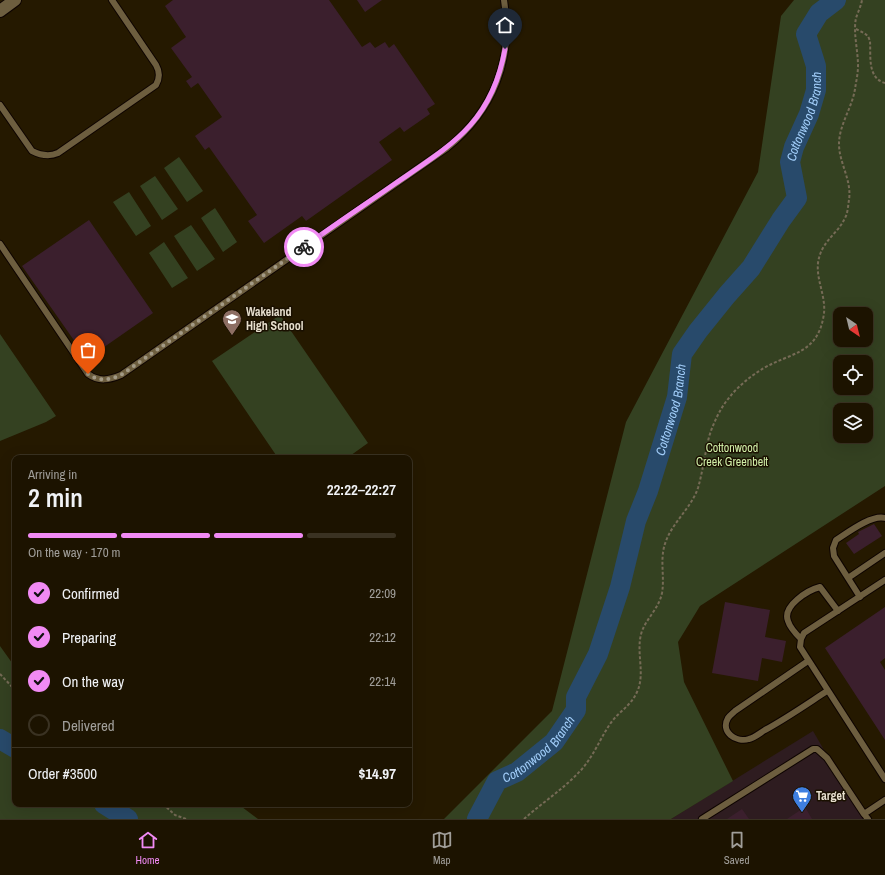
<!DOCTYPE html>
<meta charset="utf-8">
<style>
body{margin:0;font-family:"Archivo Narrow",sans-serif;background:#29200f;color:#f1f3f6;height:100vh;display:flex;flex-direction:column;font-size:15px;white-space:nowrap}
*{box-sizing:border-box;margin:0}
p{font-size:13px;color:#a09e99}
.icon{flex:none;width:22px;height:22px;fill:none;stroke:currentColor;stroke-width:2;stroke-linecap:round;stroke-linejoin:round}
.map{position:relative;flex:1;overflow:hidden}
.drawer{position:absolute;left:12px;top:455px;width:400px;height:352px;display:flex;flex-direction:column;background:#1c1300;border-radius:8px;box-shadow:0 4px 16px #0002,0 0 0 1px #3a3222}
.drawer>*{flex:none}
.needle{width:26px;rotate:145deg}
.tools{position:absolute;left:833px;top:307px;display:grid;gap:8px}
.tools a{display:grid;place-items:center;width:40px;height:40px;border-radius:8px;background:#1c1300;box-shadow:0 4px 16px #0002,0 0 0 1px #3a3222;font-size:20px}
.pin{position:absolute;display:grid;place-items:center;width:34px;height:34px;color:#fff;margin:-41px -17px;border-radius:50% 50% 50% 0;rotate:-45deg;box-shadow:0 0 4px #0007}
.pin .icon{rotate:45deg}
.courier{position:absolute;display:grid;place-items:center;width:40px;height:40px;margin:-20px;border:3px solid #f18af4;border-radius:50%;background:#fff;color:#222;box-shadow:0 1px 5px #0007}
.head em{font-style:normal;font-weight:600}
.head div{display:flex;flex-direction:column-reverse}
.head{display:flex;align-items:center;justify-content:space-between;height:68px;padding:0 16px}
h1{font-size:26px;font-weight:600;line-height:30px}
.bar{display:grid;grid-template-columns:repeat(4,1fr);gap:6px 4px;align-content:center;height:48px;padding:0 16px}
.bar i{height:5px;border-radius:3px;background:#3a3222}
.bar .on{background:#f18af4}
.bar p{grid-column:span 4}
.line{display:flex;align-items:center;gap:10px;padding:0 16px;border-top:1px solid #3a3222}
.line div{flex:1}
ol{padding:0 16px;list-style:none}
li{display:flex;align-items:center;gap:12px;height:44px}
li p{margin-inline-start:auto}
li .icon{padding:4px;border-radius:50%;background:#f18af4;color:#111;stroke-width:4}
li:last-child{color:#a09e99}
li i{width:22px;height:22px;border:2px solid #3a3222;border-radius:50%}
.tab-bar{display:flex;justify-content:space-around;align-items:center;height:56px;border-top:1px solid #3a3222;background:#1c1300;font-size:11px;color:#a09e99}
.tab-bar a{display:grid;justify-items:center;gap:2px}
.tab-bar .on{color:#f18af4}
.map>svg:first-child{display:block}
.commercial{fill:#2e1c20}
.green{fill:#344121;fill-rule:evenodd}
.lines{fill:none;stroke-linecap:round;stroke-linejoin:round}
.river{stroke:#284a6b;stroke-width:20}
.building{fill:#3b1f2d}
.lane-casing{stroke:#0e0400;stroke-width:8}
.street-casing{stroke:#0e0400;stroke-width:14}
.path{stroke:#766b56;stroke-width:2;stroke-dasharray:3 2;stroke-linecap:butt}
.lane{stroke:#6d5e3f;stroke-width:6}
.street{stroke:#6d5e3f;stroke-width:12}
.done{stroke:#a39a86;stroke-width:4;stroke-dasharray:0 7.2}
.route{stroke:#f18af4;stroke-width:5}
.labels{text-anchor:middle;stroke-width:3;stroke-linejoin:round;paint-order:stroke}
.poi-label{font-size:12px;font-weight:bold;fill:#e7dfce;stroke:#1a1000;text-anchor:start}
.park-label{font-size:12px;fill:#d0eea7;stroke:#1a1000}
.water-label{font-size:13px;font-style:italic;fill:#a1cdf9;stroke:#1a1000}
</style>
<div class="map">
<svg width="885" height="819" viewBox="0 0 885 819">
<rect width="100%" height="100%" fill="#251900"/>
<path class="commercial" d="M 813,731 L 864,819 L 671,819 Z"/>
<path class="green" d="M 794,0 L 885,0 L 885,486 L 700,606 L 678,642 L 684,682 L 733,781 L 671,819 L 444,819 L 552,711 L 626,422 L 758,172 L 781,16 ZM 840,314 L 866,314 L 866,340 L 840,340 ZM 840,362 L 866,362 L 866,388 L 840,388 ZM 840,410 L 866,410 L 866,436 L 840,436 Z
M 179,157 L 203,191 L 187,202 L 164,168 Z
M 155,176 L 178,209 L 162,220 L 140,186 Z
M 129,192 L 151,226 L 136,236 L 113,202 Z
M 215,208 L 237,242 L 223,252 L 201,218 Z
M 191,225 L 215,259 L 197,271 L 174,236 Z
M 164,242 L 188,278 L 172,288 L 149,253 Z
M 280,315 L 368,443 L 347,458 L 278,458 L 212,361 Z
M 0,334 L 56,416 L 46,422 L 0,441 Z
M 0,646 L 15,667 L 15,804 L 238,804 L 258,819 L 0,819 Z"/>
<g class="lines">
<g class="river">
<path d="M 0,739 L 15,748"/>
<path d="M 104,804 L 128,819"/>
<path id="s1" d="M 477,819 L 497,781 L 517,772 L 554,742 L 576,710 L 576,697 L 598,654 L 620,587 L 636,521 L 648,491 L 677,397 L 682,354 L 698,331 L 727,295 L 751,268 L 781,220 L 797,198 L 790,162 L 794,147 L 809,114 L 816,90 L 816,66 L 806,34 L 819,13 L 836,0"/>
</g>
</g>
<path class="building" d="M 173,0 L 329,0 L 362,47 L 370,42 L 375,48 L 385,42 L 389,48 L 394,44 L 435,104 L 427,109 L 430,114 L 404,132 L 400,127 L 379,142 L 392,160 L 306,221 L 302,216 L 264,243 L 248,221 L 257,215 L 209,147 L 205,150 L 195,136 L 222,117 L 198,83 L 191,88 L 186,81 L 192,77 L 171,48 L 186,37 L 165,6 Z
M 357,0 L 382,0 L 365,12 Z
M 89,220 L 153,313 L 87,359 L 22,266 Z
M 874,524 L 882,536 L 854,554 L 846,543 L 859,534 L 858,532 Z
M 725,602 L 770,610 L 765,637 L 786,641 L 782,662 L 762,658 L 758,681 L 712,673 Z
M 885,607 L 885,658 L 880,662 L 885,670 L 885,740 L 825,648 Z
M 805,807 L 812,819 L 787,819 Z
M 742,809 L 749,819 L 727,819 Z"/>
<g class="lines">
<defs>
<path id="lane" d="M 0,105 L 32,151 C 40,155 49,157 58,153 L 156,85 C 160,78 160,72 156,65 L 112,0
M 0,244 L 88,374 C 99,382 109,380 121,375 L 447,148 C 493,111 514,59 504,0
M 848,578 L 885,553
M 885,580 L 804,633 L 801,639 L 800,647 L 885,779
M 860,597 L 834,556 L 833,548 L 836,540 C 847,533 872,514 885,518
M 801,639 C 796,634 790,628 788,621 C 782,606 808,590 820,587 L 838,611
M 808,661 L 735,711 C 733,713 730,715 728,718 C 720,732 736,743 749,739 C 754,738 760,733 765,730 C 787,718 807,704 827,691
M 702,819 L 813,749 L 817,749 L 827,758 L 864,814
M 868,819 L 864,814 L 885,800"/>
<path id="street" d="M 0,11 L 15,0"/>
</defs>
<use href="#lane" class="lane-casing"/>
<use href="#street" class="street-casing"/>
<path class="path" d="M 856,29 L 864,33 L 868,36 L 870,41 C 871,56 867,78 885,83
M 0,674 L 15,690
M 163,804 L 175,815 L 186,819
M 524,819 C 543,802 565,788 582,769 C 594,755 600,739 610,724 C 618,712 631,706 637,692 C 646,673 635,651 642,631 C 647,618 659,608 662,593 C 665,576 659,558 666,541 C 673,522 691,508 698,488 C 702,474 704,460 707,446 C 709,434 714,422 720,411 C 730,393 747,378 764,368 C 790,353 816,354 823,319 C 828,299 816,282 818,263 C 821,241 837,235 845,218 C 848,213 848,205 849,200 C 852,180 839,163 839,144 C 839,125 852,108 855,89 C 856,82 858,74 858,66 C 858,50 853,33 856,18 C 858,12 861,6 862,0"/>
<use href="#lane" class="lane"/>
<use href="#street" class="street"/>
</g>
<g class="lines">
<path class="done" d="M 88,374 C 99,382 109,380 121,375 L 304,247"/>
<path class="route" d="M 304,247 C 334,225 366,204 396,183 C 453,144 492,122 505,49"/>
</g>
<defs>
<symbol id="school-pin" viewBox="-11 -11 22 30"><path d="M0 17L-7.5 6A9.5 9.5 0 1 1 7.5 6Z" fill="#8d6e63" stroke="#1a1000"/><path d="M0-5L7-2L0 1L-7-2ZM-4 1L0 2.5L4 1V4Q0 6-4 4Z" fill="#fff"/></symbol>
<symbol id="supermarket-pin" viewBox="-11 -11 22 30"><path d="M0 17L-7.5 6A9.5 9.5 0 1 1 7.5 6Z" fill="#3f7fe0" stroke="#1a1000"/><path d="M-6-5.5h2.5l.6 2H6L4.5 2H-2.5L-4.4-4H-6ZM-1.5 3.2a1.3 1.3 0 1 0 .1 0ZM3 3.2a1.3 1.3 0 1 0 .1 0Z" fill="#fff"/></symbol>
</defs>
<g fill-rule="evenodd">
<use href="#school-pin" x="221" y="308" width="22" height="30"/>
<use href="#supermarket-pin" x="791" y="785" width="22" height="30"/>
</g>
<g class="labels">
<g class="poi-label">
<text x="246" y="316">Wakeland<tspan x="246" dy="14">High School</tspan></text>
<text x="816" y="800">Target</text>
</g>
<g class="park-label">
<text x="732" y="452">Cottonwood<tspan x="732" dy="14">Creek Greenbelt</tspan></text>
</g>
<g class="water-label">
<text dy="5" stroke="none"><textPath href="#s1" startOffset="804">Cottonwood Branch</textPath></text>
<text dy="5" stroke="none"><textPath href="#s1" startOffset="468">Cottonwood Branch</textPath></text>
<text dy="5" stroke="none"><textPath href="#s1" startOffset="96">Cottonwood Branch</textPath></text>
</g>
</g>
</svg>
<div class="tools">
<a><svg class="needle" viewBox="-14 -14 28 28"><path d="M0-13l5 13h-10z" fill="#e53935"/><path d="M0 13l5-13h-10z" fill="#a09e99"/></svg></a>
<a><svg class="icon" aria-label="locate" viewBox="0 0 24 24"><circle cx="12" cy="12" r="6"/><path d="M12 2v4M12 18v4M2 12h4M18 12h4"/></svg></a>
<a><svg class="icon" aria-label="layers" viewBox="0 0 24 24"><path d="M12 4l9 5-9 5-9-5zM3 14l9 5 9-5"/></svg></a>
</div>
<div class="pin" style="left:88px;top:374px;background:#ea580c"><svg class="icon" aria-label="bag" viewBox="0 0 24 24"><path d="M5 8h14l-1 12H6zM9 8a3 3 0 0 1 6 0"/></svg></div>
<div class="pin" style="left:505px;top:49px;background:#1f2937"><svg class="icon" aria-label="home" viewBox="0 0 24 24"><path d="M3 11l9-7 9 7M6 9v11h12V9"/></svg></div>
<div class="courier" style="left:304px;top:247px"><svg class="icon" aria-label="bike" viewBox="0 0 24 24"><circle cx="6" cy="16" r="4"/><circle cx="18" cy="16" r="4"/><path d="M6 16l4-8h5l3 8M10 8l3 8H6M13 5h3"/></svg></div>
<section class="drawer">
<div class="head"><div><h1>2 min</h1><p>Arriving in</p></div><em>22:22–22:27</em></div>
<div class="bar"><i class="on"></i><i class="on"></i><i class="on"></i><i></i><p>On the way · 170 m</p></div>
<ol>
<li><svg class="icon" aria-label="check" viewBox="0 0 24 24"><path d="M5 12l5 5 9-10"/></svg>Confirmed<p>22:09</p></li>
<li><svg class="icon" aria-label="check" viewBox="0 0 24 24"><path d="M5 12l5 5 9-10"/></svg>Preparing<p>22:12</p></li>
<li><svg class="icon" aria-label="check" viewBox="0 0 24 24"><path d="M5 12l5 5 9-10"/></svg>On the way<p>22:14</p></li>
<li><i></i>Delivered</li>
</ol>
<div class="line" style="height:52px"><div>Order #3500</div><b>$14.97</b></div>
</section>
</div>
<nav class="tab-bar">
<a class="on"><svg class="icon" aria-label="home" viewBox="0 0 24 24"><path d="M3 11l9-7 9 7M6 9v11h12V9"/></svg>Home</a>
<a><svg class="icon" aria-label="map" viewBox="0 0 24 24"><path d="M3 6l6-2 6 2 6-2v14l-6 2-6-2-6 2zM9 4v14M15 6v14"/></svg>Map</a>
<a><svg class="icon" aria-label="saved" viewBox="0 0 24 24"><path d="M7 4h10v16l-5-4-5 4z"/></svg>Saved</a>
</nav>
